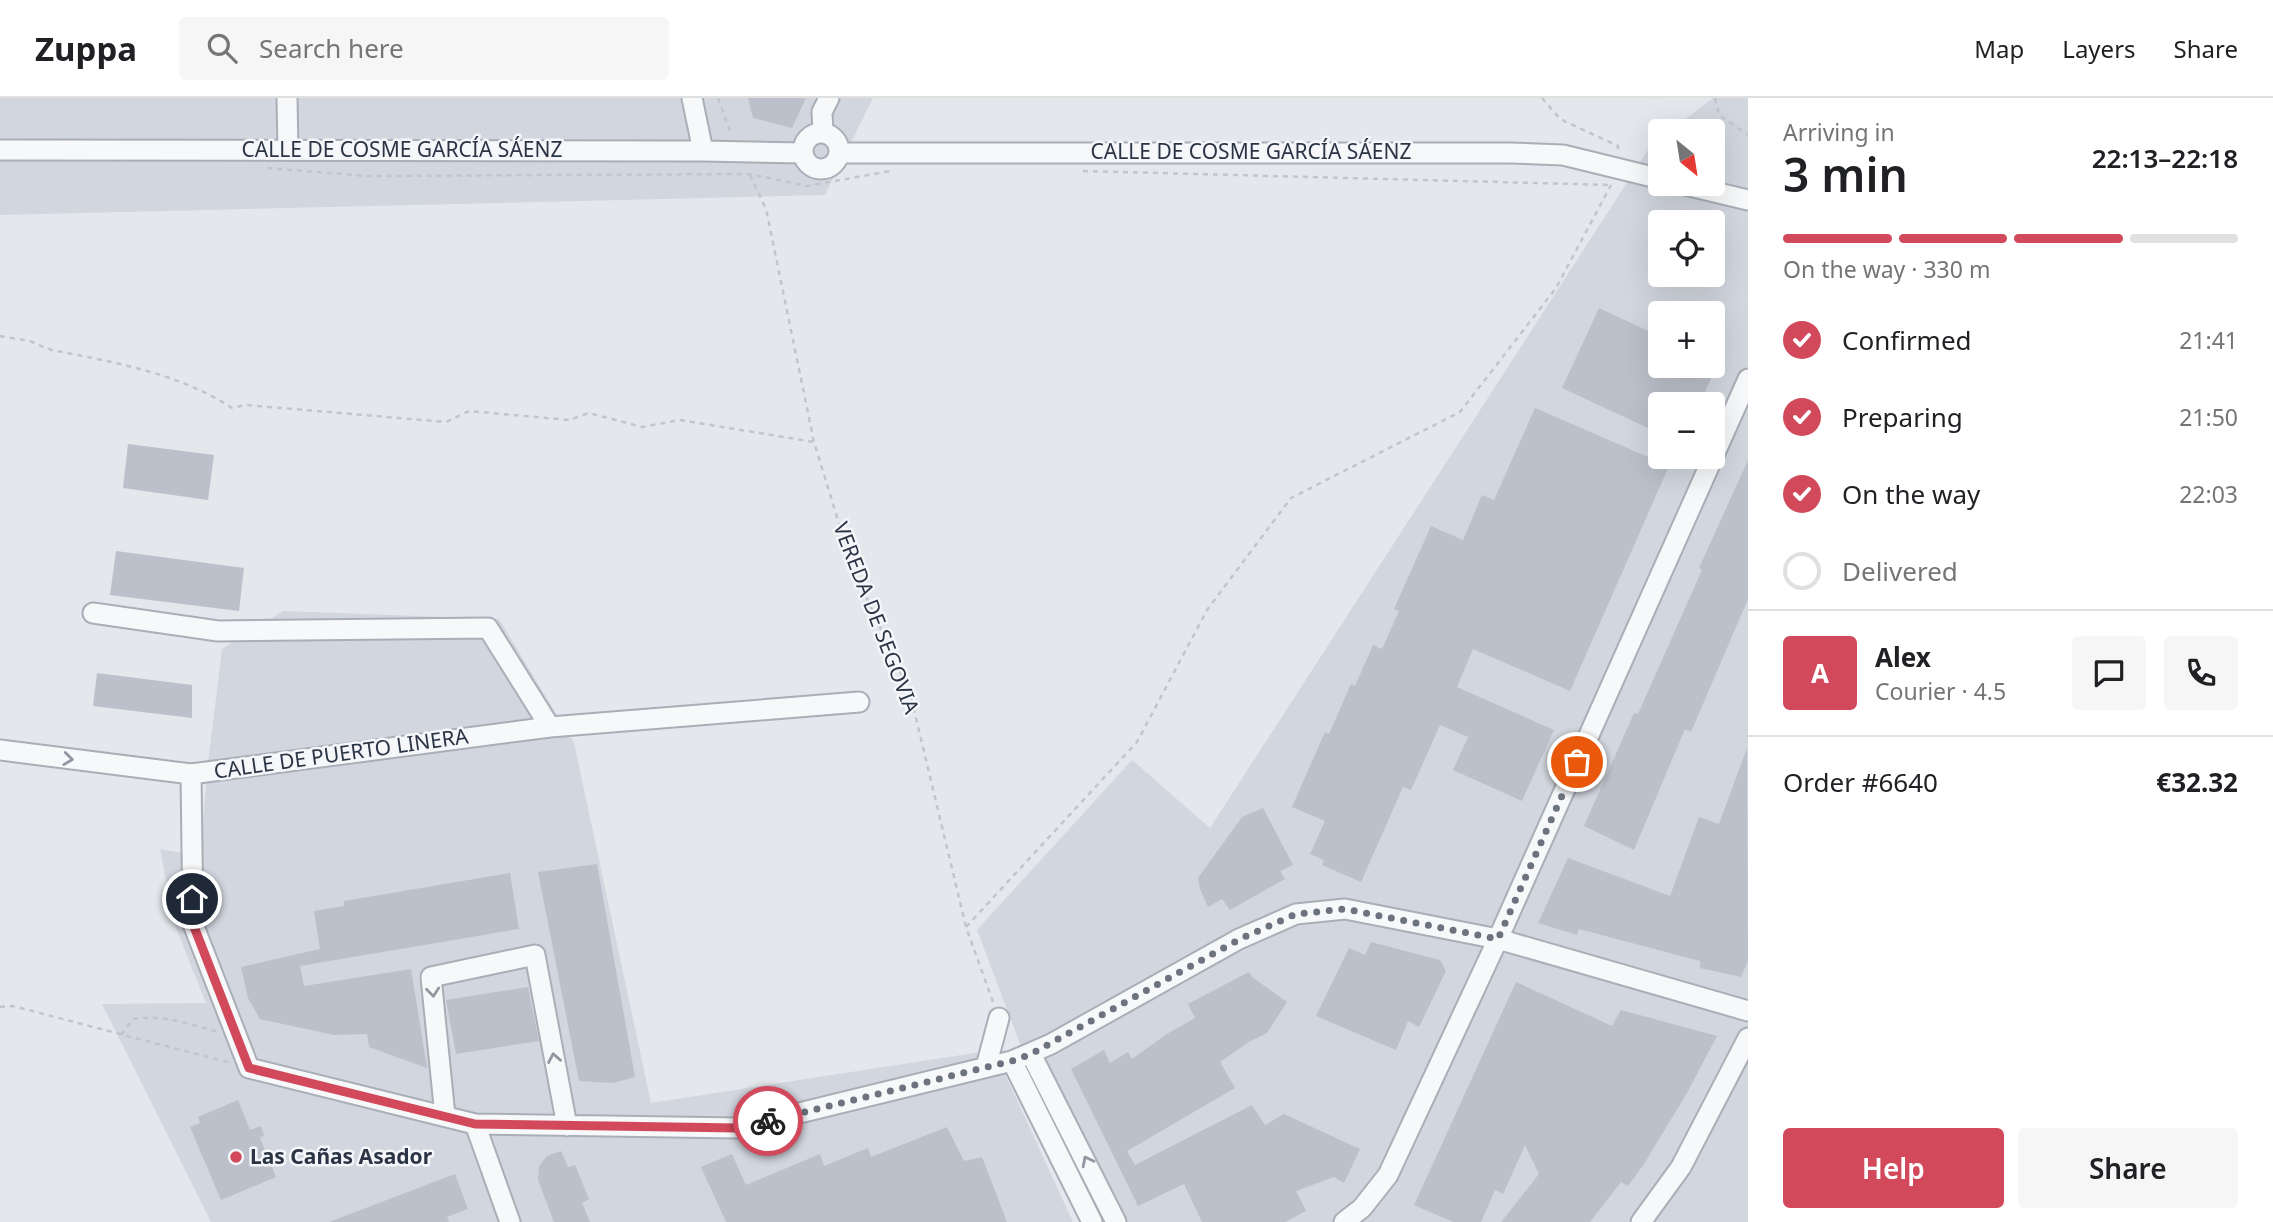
<!DOCTYPE html>
<meta charset="utf-8">
<style>
body{margin:0;font-family:"Noto Sans",sans-serif;background:#f6f6f6;color:#202124;height:100vh;display:flex;flex-direction:column;font-size:26px;white-space:nowrap}
*{box-sizing:border-box;margin:0}
p{font-size:23px;color:#757577}
.icon{flex:none;width:38px;height:38px;fill:none;stroke:currentColor;stroke-width:2;stroke-linecap:round;stroke-linejoin:round}
.map{position:relative;flex:1;overflow:hidden}
.panel{display:flex;flex-direction:column;background:#fff;width:525px}
.panel>*{flex:none}
.needle{width:46px;rotate:150deg}
.controls{position:absolute;left:1648px;top:21px;display:grid;gap:14px}
.controls a{display:grid;place-items:center;width:77px;height:77px;border-radius:7px;background:#fff;box-shadow:0 7px 28px #0002;font-size:35px}
.pin{position:absolute;display:grid;place-items:center;width:60px;height:60px;color:#fff;margin:-30px;border:4px solid #fff;border-radius:50%;box-shadow:0 2px 7px #0007}
.courier{position:absolute;display:grid;place-items:center;width:70px;height:70px;margin:-35px;border:5px solid #d1495b;border-radius:50%;background:#fff;color:#222;box-shadow:0 2px 9px #0007}
.headline em{font-style:normal;font-weight:600}
.headline div{display:flex;flex-direction:column-reverse}
.headline{display:flex;align-items:center;justify-content:space-between;height:119px;padding:0 35px}
h1{font-size:46px;font-weight:600;line-height:52px}
.bar{display:grid;grid-template-columns:repeat(4,1fr);gap:10px 7px;align-content:center;height:84px;padding:0 35px}
.bar i{height:9px;border-radius:5px;background:#e0e0e0}
.bar .active{background:#d1495b}
.bar p{grid-column:span 4}
.line{display:flex;align-items:center;gap:18px;padding:0 35px;border-top:2px solid #e0e0e0}
.line div{flex:1}
.round{display:grid;place-items:center;flex:none;width:74px;height:74px;border-radius:7px;background:#f6f6f6}
ol{padding:0 35px;list-style:none}
li{display:flex;align-items:center;gap:21px;height:77px}
li p{margin-inline-start:auto}
li .icon{padding:7px;border-radius:50%;background:#d1495b;color:#fff;stroke-width:4}
li:last-child{color:#757577}
li i{width:38px;height:38px;border:4px solid #e0e0e0;border-radius:50%}
.primary-button{display:flex;gap:14px;margin-top:auto;padding:14px 35px}
.primary-button a{flex:1;height:80px;border-radius:7px;background:#d1495b;color:#fff;font-size:28px;font-weight:600;line-height:80px;text-align:center}
.primary-button a+a{background:#f6f6f6;color:#202124}
header{display:flex;align-items:center;gap:42px;box-sizing:border-box;height:98px;padding:0 35px;background:#fff;border-bottom:2px solid #e0e0e0}
header strong{font-size:33px}
nav{display:flex;gap:38px;margin-inline-start:auto;font-size:24px}
.search{width:490px;height:63px;background:#f6f6f6;display:flex;align-items:center;gap:18px;box-sizing:border-box;padding:0 24px;border-radius:7px;color:#757577;font-size:26px}
main{display:flex;flex:1;min-height:0}
.map>svg:first-child{display:block}
.built{fill:#d2d6de;fill-rule:evenodd}
.building{fill:#bbc0ca}
.lines{fill:none;stroke-linecap:round;stroke-linejoin:round}
.minor-casing{stroke:#a9aeb7;stroke-width:23}
.path{stroke:#c2c5cb;stroke-width:2.5;stroke-dasharray:5 5;stroke-linecap:butt}
.minor{stroke:#f7f8fa;stroke-width:19}
.oneway{stroke:#9196a0}
.done{stroke:#6c737f;stroke-width:7;stroke-dasharray:0 12.6}
.route{stroke:#d1495b;stroke-width:9}
.poi-dot{fill:#d1495b;stroke:#f4f6f9;stroke-width:2.5}
.labels{text-anchor:middle;stroke-width:5;stroke-linejoin:round;paint-order:stroke}
.street-label{font-size:21px;fill:#2b3445;stroke:#f4f6f9}
.poi-label{font-size:21px;font-weight:bold;fill:#2b3445;stroke:#f4f6f9;text-anchor:start}
</style>
<header>
<strong>Zuppa</strong>
<div class="search"><svg class="icon" aria-label="search" viewBox="0 0 24 24"><circle cx="10" cy="10" r="6"/><path d="M15 15l6 6"/></svg>Search here</div>
<nav><a>Map</a><a>Layers</a><a>Share</a></nav>
</header>
<main>
<div class="map">
<svg width="1748" height="1124" viewBox="0 0 1748 1124">
<rect width="100%" height="100%" fill="#e4e7ec"/>
<path class="built" d="M 0,0 L 873,0 L 825,97 L 0,117 Z
M 1713,0 L 1748,0 L 1748,1124 L 1097,1124 L 1027,964 L 977,832 L 1132,662 L 1210,730 L 1650,49 L 1661,41 L 1661,86 L 1713,86 L 1713,33 L 1670,33 ZM 1661,124 L 1713,124 L 1713,177 L 1661,177 ZM 1661,215 L 1713,215 L 1713,268 L 1661,268 ZM 1661,306 L 1713,306 L 1713,359 L 1661,359 Z
M 283,513 L 499,521 L 574,645 L 651,1005 L 994,952 L 1073,1124 L 211,1124 L 102,906 L 206,905 L 174,825 L 160,751 L 200,758 L 208,665 L 222,551 Z"/>
<path class="building" d="M 748,0 L 806,0 L 792,30 L 753,20 Z
M 1599,210 L 1661,239 L 1661,268 L 1717,268 L 1699,306 L 1661,306 L 1661,336 L 1562,290 Z
M 1535,310 L 1669,368 L 1570,593 L 1473,551 L 1457,589 L 1554,632 L 1522,703 L 1453,672 L 1468,639 L 1440,627 L 1411,692 L 1403,689 L 1361,784 L 1322,767 L 1324,762 L 1310,756 L 1325,723 L 1292,709 L 1325,634 L 1329,636 L 1351,586 L 1355,588 L 1373,547 L 1382,551 L 1399,513 L 1394,511 L 1431,428 L 1463,442 L 1482,397 L 1494,402 Z
M 128,346 L 214,357 L 208,402 L 123,390 Z
M 1748,362 L 1748,501 L 1691,634 L 1685,631 L 1634,752 L 1584,728 L 1634,615 L 1638,616 L 1702,472 L 1699,470 Z
M 116,453 L 244,470 L 239,513 L 110,497 Z
M 97,575 L 192,587 L 192,620 L 93,608 Z
M 1747,650 L 1748,863 L 1741,879 L 1700,870 L 1700,863 L 1579,831 L 1577,837 L 1538,825 L 1568,760 L 1670,798 L 1699,719 L 1719,726 Z
M 1263,710 L 1293,767 L 1280,773 L 1285,781 L 1230,812 L 1222,801 L 1208,809 L 1200,791 L 1198,780 L 1242,719 Z
M 597,766 L 635,979 L 613,985 L 579,983 L 538,774 Z
M 510,775 L 519,831 L 300,868 L 304,888 L 411,871 L 427,970 L 369,949 L 367,936 L 334,937 L 260,921 L 248,900 L 241,869 L 320,851 L 314,813 L 344,808 L 344,803 Z
M 1371,844 L 1440,862 L 1446,873 L 1419,929 L 1408,923 L 1396,952 L 1316,918 L 1349,850 L 1365,857 Z
M 1249,874 L 1252,879 L 1287,904 L 1267,935 L 1249,944 L 1220,964 L 1235,990 L 1127,1053 L 1135,1067 L 1252,1007 L 1265,1027 L 1284,1016 L 1360,1051 L 1344,1085 L 1334,1079 L 1296,1093 L 1306,1113 L 1285,1124 L 1202,1124 L 1184,1086 L 1138,1108 L 1071,971 L 1104,952 L 1110,965 L 1128,954 L 1132,961 L 1167,936 L 1195,920 L 1188,906 Z
M 1516,884 L 1612,928 L 1621,912 L 1717,938 L 1687,995 L 1644,1066 L 1628,1088 L 1621,1084 L 1590,1124 L 1501,1124 L 1539,1076 L 1525,1047 L 1503,1096 L 1495,1092 L 1481,1124 L 1453,1124 L 1414,1107 Z
M 528,889 L 539,943 L 456,956 L 446,902 Z
M 238,1002 L 250,1032 L 261,1028 L 264,1037 L 260,1040 L 276,1079 L 221,1102 L 190,1029 L 200,1025 L 198,1019 Z
M 947,1029 L 964,1063 L 982,1059 L 1007,1124 L 726,1124 L 701,1069 L 732,1056 L 746,1087 L 820,1056 L 824,1068 L 868,1050 L 871,1059 Z
M 561,1053 L 568,1069 L 575,1067 L 589,1101 L 582,1105 L 590,1124 L 554,1124 L 538,1082 L 539,1068 L 547,1058 Z
M 455,1076 L 468,1111 L 447,1119 L 449,1124 L 329,1124 Z"/>
<g class="lines">
<defs>
<path id="minor" d="M 287,0 L 288,52
M 692,0 L 703,53
M 823,35 L 822,14 L 829,0
M803 53a18 18 0 1 1 36 0a18 18 0 1 1-36 0Z
M 0,52 L 703,53 L 803,55
M 839,55 L 1510,55 L 1563,57 L 1661,81
M 1681,86 L 1748,102
M 93,515 L 218,533 L 488,530 L 550,629
M 859,604 L 550,629 L 191,676 L 193,826 L 249,970 L 475,1026 L 738,1030 L 1012,963 L 1051,946 L 1239,841 L 1296,816 L 1345,811 L 1498,841 L 1748,913
M 0,652 L 191,676
M 1031,956 L 1116,1124
M 1012,963 L 1092,1124
M 986,969 L 999,920
M 445,1018 L 431,879 L 535,857 L 567,1028
M 475,1026 L 510,1124
M 1344,1124 L 1362,1110 L 1388,1077 L 1498,841 L 1748,281
M 1641,1124 L 1681,1069 L 1748,940"/>
</defs>
<use href="#minor" class="minor-casing"/>
<path class="path" d="M 718,0 L 731,36
M 1542,0 L 1560,21 L 1618,48 L 1618,54
M 1715,0 L 1719,17 L 1748,37
M 267,70 L 367,78 L 749,76 L 807,88 L 891,73
M 1083,73 L 1611,87
M 750,77 L 766,111 L 814,344 L 852,468 L 910,595 L 966,829 L 993,904
M 0,238 C 10,240 22,241 32,244 C 39,247 45,250 52,252 C 113,264 179,275 232,310 L 246,307 L 446,324 L 469,313 L 569,322 L 589,315 L 642,329 L 680,322 L 814,344
M 966,829 L 1137,644 L 1207,512 L 1291,400 L 1460,314 L 1556,190 L 1611,87
M 0,909 L 13,908 L 231,965
M 121,937 L 133,921 C 161,916 190,926 218,934"/>
<use href="#minor" class="minor"/>
</g>
<defs><path id="oneway-chevron" d="M-2-3.5L2.5 0L-2 3.5" fill="none" stroke-width="1.6" stroke-linecap="round" stroke-linejoin="round" transform="scale(1.75)"/></defs>
<g class="oneway">
<use href="#oneway-chevron" transform="translate(68 661) rotate(7)"/>
<use href="#oneway-chevron" transform="translate(433 894) rotate(84)"/>
<use href="#oneway-chevron" transform="translate(554 960) rotate(-100)"/>
<use href="#oneway-chevron" transform="translate(1087 1063) rotate(-117)"/>
</g>
<g class="lines">
<path class="done" d="M 768,1023 L 1012,963 L 1031,956 L 1240,841 L 1296,816 L 1345,811 L 1498,841 L 1577,664"/>
<path class="route" d="M 192,801 L 193,826 L 249,970 L 475,1026 L 738,1030 L 768,1023"/>
</g>
<circle class="poi-dot" cx="236" cy="1059" r="7"/>
<g class="labels">
<g class="street-label">
<text x="402" y="59">CALLE DE COSME GARCÍA SÁENZ</text>
<text x="1251" y="61">CALLE DE COSME GARCÍA SÁENZ</text>
<text transform="translate(876 520) rotate(69)" y="7">VEREDA DE SEGOVIA</text>
<text transform="translate(341 656) rotate(-8)" y="7">CALLE DE PUERTO LINERA</text>
</g>
<g class="poi-label">
<text x="250" y="1066">Las Cañas Asador</text>
</g>
</g>
</svg>
<div class="controls">
<a><svg class="needle" viewBox="-14 -14 28 28"><path d="M0-13l5 13h-10z" fill="#e53935"/><path d="M0 13l5-13h-10z" fill="#757577"/></svg></a>
<a><svg class="icon" aria-label="locate" viewBox="0 0 24 24"><circle cx="12" cy="12" r="6"/><path d="M12 2v4M12 18v4M2 12h4M18 12h4"/></svg></a>
<a>+</a>
<a>−</a>
</div>
<div class="pin" style="left:1577px;top:664px;background:#ea580c"><svg class="icon" aria-label="bag" viewBox="0 0 24 24"><path d="M5 8h14l-1 12H6zM9 8a3 3 0 0 1 6 0"/></svg></div>
<div class="pin" style="left:192px;top:801px;background:#1f2937"><svg class="icon" aria-label="home" viewBox="0 0 24 24"><path d="M3 11l9-7 9 7M6 9v11h12V9"/></svg></div>
<div class="courier" style="left:768px;top:1023px"><svg class="icon" aria-label="bike" viewBox="0 0 24 24"><circle cx="6" cy="16" r="4"/><circle cx="18" cy="16" r="4"/><path d="M6 16l4-8h5l3 8M10 8l3 8H6M13 5h3"/></svg></div>
</div>
<section class="panel">
<div class="headline"><div><h1>3 min</h1><p>Arriving in</p></div><em>22:13–22:18</em></div>
<div class="bar"><i class="active"></i><i class="active"></i><i class="active"></i><i></i><p>On the way · 330 m</p></div>
<ol>
<li><svg class="icon" aria-label="check" viewBox="0 0 24 24"><path d="M5 12l5 5 9-10"/></svg>Confirmed<p>21:41</p></li>
<li><svg class="icon" aria-label="check" viewBox="0 0 24 24"><path d="M5 12l5 5 9-10"/></svg>Preparing<p>21:50</p></li>
<li><svg class="icon" aria-label="check" viewBox="0 0 24 24"><path d="M5 12l5 5 9-10"/></svg>On the way<p>22:03</p></li>
<li><i></i>Delivered</li>
</ol>
<div class="line" style="height:126px"><b class="round" style="background:#d1495b;color:#fff">A</b><div><b>Alex</b><p>Courier · 4.5</p></div><a class="round"><svg class="icon" aria-label="chat" viewBox="0 0 24 24"><path d="M4 5h16v11H9l-5 4z"/></svg></a><a class="round"><svg class="icon" aria-label="phone" viewBox="0 0 24 24"><path d="M5 4h4l2 5-3 2q2 4 5 5l2-3 5 2v4C11 20 4 13 5 4z"/></svg></a></div>
<div class="line" style="height:91px"><div>Order #6640</div><b>€32.32</b></div>
<div class="primary-button"><a>Help</a><a>Share</a></div>
</section>
</main>
